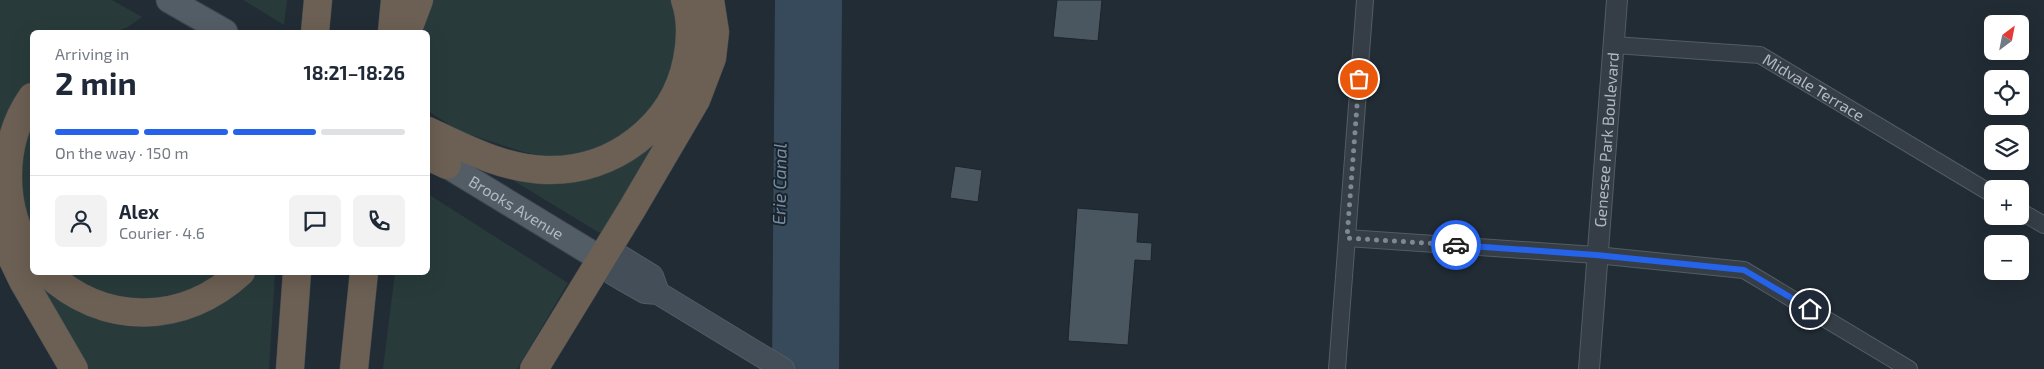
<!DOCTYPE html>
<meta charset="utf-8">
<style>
body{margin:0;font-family:"Exo 2",sans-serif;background:#f2f2f3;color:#1f2937;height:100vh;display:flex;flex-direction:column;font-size:19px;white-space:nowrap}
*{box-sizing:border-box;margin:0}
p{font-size:16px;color:#747a83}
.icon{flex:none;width:28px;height:28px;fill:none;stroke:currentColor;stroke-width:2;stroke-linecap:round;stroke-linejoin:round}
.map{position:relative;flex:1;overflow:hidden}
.side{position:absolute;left:30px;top:30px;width:400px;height:245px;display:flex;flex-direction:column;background:#fff;border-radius:8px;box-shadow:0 5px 20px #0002}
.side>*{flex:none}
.needle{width:32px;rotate:32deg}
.buttons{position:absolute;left:1984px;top:15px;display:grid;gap:10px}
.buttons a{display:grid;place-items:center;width:45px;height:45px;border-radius:8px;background:#fff;box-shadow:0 5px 20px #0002;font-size:25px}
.pin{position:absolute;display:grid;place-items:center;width:42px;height:42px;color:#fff;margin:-21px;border:2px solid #fff;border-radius:50%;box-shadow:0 1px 5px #0007}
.courier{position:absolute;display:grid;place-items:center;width:50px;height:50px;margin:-25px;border:4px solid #2563eb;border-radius:50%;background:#fff;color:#222;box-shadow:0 1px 6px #0007}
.headline em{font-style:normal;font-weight:700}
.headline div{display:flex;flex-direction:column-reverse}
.headline{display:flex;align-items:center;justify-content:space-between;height:85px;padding:0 25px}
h1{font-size:32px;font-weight:700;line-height:38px}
.bar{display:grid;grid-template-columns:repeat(4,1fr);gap:8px 5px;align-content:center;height:60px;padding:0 25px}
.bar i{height:6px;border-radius:4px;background:#e0e1e3}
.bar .current{background:#2563eb}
.bar p{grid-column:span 4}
.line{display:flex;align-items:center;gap:12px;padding:0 25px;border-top:1px solid #e0e1e3}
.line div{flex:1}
.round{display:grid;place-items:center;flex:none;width:52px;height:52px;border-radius:8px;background:#f2f2f3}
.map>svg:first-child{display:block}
.green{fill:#283b3a}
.water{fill:#374a5b}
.building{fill:#4a5761;stroke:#1d252d}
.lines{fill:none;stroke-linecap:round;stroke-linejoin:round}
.minor-casing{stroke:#535c64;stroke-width:18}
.tertiary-casing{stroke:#535c64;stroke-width:22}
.secondary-casing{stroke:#535c64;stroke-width:24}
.primary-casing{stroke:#3f4750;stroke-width:27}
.motorway-casing{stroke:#404951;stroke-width:29}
.minor{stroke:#353e46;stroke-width:16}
.tertiary{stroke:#353e46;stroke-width:20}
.secondary{stroke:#444e59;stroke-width:22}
.primary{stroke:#535d66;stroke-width:25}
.motorway{stroke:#6c5f53;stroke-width:28}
.done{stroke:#7e8891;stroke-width:5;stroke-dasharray:0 9}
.route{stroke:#2563eb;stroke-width:6}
.labels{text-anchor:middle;stroke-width:4;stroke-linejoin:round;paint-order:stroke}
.street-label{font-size:16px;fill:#b0b9c3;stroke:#1b232b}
.water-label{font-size:18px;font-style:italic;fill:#728da4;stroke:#1b232b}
</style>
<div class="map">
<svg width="2044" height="369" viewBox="0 0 2044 369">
<rect width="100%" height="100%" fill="#222c35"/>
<path class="green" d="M 0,0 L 112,0 L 142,17 L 128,27 L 115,32 L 32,32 L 32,84 L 0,149 Z
M 244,0 L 287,0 L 284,25 L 245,1 Z
M 431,0 L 674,0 L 678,48 L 661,97 L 624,139 L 577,156 L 547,158 L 517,150 L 459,131 L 428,111 L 428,32 L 423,32 Z
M 32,115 L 32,239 L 17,167 Z
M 645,144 L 654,153 L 604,233 L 598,232 L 501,173 Z
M 428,194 L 568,283 L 517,369 L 383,369 L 395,273 L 428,272 Z
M 60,273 L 226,273 L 172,300 L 105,297 Z
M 249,273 L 275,273 L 269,369 L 83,369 L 36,276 L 125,322 Z"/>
<path class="water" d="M 775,0 L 842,0 L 839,369 L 772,369 Z"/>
<path class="building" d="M 1057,0 L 1102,0 L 1098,41 L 1053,37 Z
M 955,166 L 982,170 L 978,202 L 950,198 Z
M 1077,208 L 1139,213 L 1137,242 L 1152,243 L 1151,261 L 1135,260 L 1128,345 L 1068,341 Z"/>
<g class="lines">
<defs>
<g id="minor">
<path id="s1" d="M 1614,45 L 1760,55 L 1992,194"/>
<path d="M 2020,211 L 2044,225"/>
<path d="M 1347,238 L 1596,255 L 1744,270 L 1909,369"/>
<path d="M 1337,369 L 1365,0"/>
</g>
<g id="tertiary">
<path id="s2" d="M 1589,369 L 1617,0"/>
</g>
<path id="secondary" d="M 601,259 L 605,261 L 612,273 L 622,279 L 645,292 L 658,293 L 783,369
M 605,261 L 621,257 L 652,276 L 658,293"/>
<g id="primary">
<path d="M 169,0 L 225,32"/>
<path id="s3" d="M 430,155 L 601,259"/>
</g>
<path id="motorway" d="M 315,32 L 318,0
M 392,32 L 395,0
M 407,32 L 419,0
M 32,97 C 0,143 0,209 32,256
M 428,131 C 464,148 504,169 546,170 C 613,172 674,126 687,60 C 691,40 692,20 685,0
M 428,156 L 447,165
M 0,233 L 23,281 L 74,369
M 46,272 C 104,327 184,325 241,272
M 290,369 L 297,272
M 354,369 L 364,272
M 534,369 L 632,209 L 696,100 L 712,58 L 715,32 L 710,0"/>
</defs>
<use href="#minor" class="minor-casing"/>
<use href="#tertiary" class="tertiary-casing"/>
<use href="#secondary" class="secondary-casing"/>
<use href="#primary" class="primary-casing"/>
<use href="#motorway" class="motorway-casing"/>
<use href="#minor" class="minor"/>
<use href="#tertiary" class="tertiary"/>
<use href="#secondary" class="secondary"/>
<use href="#primary" class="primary"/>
<use href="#motorway" class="motorway"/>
</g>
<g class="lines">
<path class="done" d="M 1359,79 L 1347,238 L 1456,245"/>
<path class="route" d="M 1456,245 L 1596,255 L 1744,270 L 1810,309"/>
</g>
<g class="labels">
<g class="street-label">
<text dy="6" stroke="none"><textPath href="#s1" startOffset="209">Midvale Terrace</textPath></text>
<text dy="6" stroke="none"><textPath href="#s2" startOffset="230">Genesee Park Boulevard</textPath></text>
<text dy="6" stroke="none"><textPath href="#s3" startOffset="101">Brooks Avenue</textPath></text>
</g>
<g class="water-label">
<text transform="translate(780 184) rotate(-89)" y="6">Erie Canal</text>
</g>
</g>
</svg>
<div class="buttons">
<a><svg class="needle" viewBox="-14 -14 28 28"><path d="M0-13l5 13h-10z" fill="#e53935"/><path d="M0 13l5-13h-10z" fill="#747a83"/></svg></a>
<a><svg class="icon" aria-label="locate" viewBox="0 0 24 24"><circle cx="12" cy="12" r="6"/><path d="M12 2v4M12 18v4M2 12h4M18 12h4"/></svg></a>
<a><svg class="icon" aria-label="layers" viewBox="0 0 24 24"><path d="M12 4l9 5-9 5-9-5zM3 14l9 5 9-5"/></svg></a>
<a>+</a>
<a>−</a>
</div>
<div class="pin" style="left:1359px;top:79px;background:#ea580c"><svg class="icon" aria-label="bag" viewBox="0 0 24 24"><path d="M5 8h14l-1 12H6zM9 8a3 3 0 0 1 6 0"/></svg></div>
<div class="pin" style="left:1810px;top:309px;background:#1f2937"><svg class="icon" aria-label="home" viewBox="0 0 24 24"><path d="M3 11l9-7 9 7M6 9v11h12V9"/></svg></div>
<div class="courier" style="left:1456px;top:245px"><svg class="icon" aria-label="car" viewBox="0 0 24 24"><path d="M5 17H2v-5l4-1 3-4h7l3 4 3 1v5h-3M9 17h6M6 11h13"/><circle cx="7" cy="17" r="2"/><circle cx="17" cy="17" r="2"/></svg></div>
<section class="side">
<div class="headline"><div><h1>2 min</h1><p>Arriving in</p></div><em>18:21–18:26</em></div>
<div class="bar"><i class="current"></i><i class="current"></i><i class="current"></i><i></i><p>On the way · 150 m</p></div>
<div class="line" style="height:90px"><a class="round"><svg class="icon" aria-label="person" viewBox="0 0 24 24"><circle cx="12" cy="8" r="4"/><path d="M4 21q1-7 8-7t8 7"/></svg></a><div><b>Alex</b><p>Courier · 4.6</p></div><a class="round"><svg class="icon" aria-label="chat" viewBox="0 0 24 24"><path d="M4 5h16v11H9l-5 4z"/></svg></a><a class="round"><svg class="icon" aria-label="phone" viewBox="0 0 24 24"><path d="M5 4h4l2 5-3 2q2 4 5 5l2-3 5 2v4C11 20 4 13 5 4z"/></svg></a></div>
</section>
</div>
